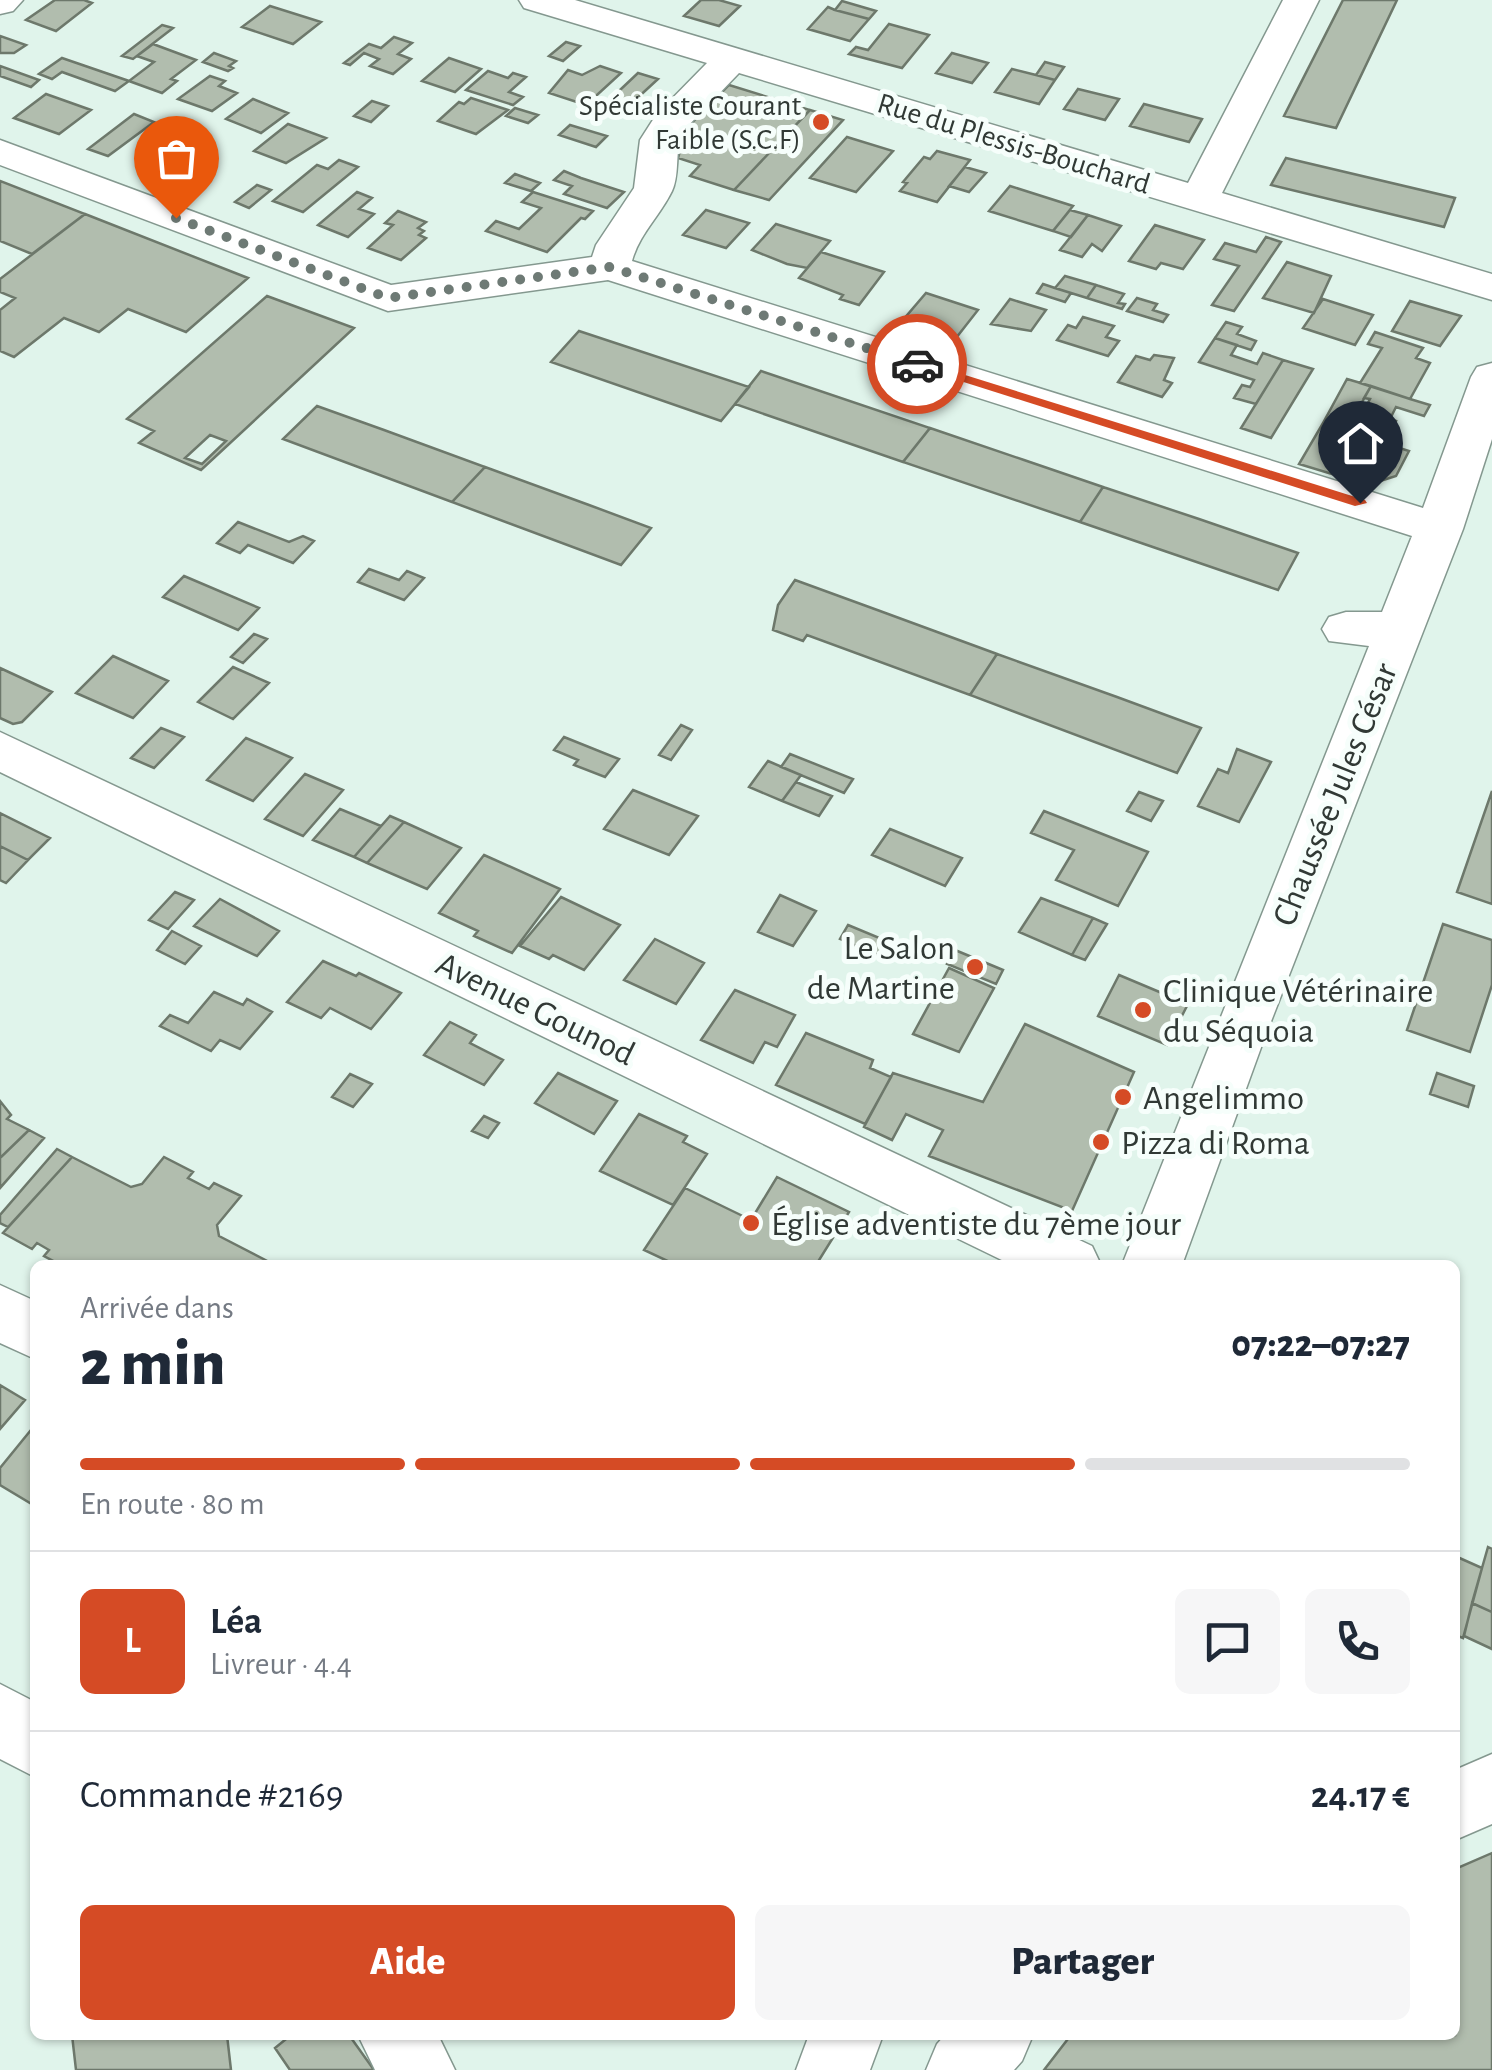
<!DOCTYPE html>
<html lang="fr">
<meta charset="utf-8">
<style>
body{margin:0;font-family:"Alegreya Sans",sans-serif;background:#f6f6f7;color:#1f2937;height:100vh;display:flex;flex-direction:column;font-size:38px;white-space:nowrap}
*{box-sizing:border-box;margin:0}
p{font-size:32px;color:#747a83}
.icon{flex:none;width:55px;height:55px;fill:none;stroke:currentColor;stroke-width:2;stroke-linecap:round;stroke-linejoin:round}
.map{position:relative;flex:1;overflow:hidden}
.sheet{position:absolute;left:30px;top:1260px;width:1430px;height:780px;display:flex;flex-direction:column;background:#fff;border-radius:15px;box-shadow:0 2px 8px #0004}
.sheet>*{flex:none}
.pin{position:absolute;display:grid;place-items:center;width:85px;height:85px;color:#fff;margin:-102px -42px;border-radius:50% 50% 50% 0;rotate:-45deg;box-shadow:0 0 10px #0007}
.pin .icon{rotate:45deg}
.courier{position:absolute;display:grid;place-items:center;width:100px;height:100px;margin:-50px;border:8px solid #d54b25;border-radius:50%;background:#fff;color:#222;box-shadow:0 2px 12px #0007}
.overview em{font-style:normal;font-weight:800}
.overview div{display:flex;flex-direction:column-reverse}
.overview{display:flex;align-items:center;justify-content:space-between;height:170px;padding:0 50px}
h1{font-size:65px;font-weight:800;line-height:75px}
.bar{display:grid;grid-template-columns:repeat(4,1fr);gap:15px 10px;align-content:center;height:120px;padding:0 50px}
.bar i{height:12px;border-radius:8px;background:#e0e1e3}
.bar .on{background:#d54b25}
.bar p{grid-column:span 4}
.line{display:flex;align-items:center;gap:25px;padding:0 50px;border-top:2px solid #e0e1e3}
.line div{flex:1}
.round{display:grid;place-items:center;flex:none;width:105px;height:105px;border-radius:15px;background:#f6f6f7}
.action{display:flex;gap:20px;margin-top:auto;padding:20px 50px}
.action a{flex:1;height:115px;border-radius:15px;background:#d54b25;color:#fff;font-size:40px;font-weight:800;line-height:115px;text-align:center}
.action a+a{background:#f6f6f7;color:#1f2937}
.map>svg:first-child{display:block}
.building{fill:#b1bdae;stroke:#6d786b;stroke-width:2.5;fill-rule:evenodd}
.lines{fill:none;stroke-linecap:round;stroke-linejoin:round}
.minor-casing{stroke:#84988f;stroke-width:3}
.minor{fill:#fff;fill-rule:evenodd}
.route{fill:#d54b25}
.done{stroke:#6e7a75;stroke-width:10;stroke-dasharray:0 18}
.poi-dot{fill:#d54b25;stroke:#f6fefb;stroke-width:4}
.labels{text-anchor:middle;stroke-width:10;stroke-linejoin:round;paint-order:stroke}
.far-poi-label{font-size:30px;fill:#313935;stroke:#f6fefb;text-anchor:end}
.far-street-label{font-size:30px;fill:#313935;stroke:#f6fefb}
.street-label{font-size:35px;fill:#313935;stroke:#f6fefb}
.poi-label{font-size:35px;fill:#313935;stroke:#f6fefb;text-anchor:start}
</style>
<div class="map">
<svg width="1492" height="2070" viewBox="0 0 1492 2070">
<rect width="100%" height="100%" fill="#e0f4eb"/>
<path class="building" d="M 55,0 L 84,0 L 92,3 L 56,31 L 26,20 Z
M 701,0 L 719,0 L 740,6 L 719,26 L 684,16 Z
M 1343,0 L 1397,0 L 1336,128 L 1284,116 Z
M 842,1 L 876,11 L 869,19 L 835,10 Z
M 270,6 L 321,22 L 293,44 L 242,27 Z
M 828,7 L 835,10 L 869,19 L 850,41 L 808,29 Z
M 889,24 L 929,35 L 902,68 L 849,54 L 856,47 L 868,50 Z
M 162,25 L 173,28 L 133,59 L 122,56 Z
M 0,36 L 26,45 L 14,53 L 0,53 Z
M 394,37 L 412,43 L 398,54 L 411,59 L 393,74 L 370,66 L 379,59 L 364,53 L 350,65 L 344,63 L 369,44 L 381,48 Z
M 566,42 L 580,46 L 563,61 L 549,56 Z
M 153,44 L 196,60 L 171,79 L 177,81 L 162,93 L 129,81 L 154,62 L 137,56 Z
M 214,53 L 236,61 L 229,66 L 233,68 L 228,71 L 203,62 Z
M 952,53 L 988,63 L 972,83 L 936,73 Z
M 62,58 L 129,81 L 115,91 L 62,72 L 52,79 L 39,74 Z
M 449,58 L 481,69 L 455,92 L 422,81 Z
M 1045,62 L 1064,67 L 1055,80 L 1036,75 Z
M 0,66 L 39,80 L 31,87 L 0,76 Z
M 600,66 L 621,73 L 586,105 L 549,93 L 568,70 L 582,75 Z
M 1012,69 L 1036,75 L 1055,80 L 1039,104 L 995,92 Z
M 488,71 L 508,78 L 513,73 L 526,77 L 509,92 L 523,97 L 513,105 L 466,90 Z
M 638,73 L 658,79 L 621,113 L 602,107 Z
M 210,76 L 225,81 L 219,86 L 237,93 L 212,111 L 178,99 Z
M 729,85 L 810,110 L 734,190 L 690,176 L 700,165 L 678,158 L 687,128 Z
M 1078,89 L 1119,99 L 1105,120 L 1064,109 Z
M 46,94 L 91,110 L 59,134 L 14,118 Z
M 471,98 L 508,110 L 476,134 L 438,121 L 459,102 L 464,104 Z
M 253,99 L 288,113 L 261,133 L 226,119 Z
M 372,101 L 388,106 L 371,122 L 354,116 Z
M 1144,104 L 1202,119 L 1189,142 L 1130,126 Z
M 515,108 L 538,115 L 528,123 L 506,116 Z
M 810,110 L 843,120 L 769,200 L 734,190 Z
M 134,114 L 154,122 L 108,156 L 88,149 Z
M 288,124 L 326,138 L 286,163 L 254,151 Z
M 570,125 L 607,136 L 596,147 L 559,135 Z
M 847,137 L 893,151 L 856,192 L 810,178 Z
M 937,151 L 970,160 L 937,202 L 900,191 L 907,183 L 903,182 L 924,157 L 930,159 Z
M 1286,158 L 1455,198 L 1444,227 L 1271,185 Z
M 339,160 L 358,167 L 303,212 L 273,201 L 317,165 L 328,169 Z
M 965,167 L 986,173 L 969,192 L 949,186 Z
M 564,171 L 581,178 L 624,192 L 607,208 L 564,194 L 572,186 L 554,180 Z
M 515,174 L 540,183 L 531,191 L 505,183 Z
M 0,181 L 85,214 L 32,254 L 0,241 Z
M 257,185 L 271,190 L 249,208 L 235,202 Z
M 1010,186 L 1073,206 L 1053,231 L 989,211 Z
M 357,192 L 372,198 L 359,209 L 374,214 L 348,237 L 318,225 Z
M 533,192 L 593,211 L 585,219 L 581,218 L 547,252 L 486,231 L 496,221 L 519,229 L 541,208 L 522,202 Z
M 706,210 L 749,223 L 726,248 L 683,235 Z
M 1070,210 L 1088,215 L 1071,237 L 1053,231 Z
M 398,211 L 426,222 L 418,228 L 424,231 L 419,235 L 426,238 L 401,260 L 368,248 L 393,225 L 385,223 Z
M 85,214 L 248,278 L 186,332 L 128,309 L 99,332 L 64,318 L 14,357 L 0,351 L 0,310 L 15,298 L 0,292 L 0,279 Z
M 1088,215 L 1121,226 L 1102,251 L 1092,244 L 1082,257 L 1060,250 Z
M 776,224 L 830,241 L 807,268 L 787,264 L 752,250 Z
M 1155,225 L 1204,240 L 1183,269 L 1161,263 L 1156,269 L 1129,261 Z
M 1266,237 L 1281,242 L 1234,311 L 1212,305 L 1239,266 L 1214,259 L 1225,243 L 1256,252 Z
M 821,252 L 884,272 L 859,305 L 840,299 L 843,295 L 799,278 Z
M 1287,262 L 1331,276 L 1314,313 L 1263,298 Z
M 1065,276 L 1096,285 L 1087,298 L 1055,288 Z
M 1043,284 L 1055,288 L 1071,293 L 1065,302 L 1037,293 Z
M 1096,285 L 1124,294 L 1118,303 L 1125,304 L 1122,309 L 1087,298 Z
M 926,293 L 978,310 L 956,338 L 903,320 Z
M 267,296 L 354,328 L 201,470 L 139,443 L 154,431 L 127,419 ZM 210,435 L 226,441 L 202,464 L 185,458 Z
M 1137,298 L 1157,304 L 1153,310 L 1168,315 L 1163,322 L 1127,311 Z
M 1010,299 L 1046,310 L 1031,331 L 991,324 Z
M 1323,299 L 1373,315 L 1355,345 L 1303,328 Z
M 1410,301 L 1461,316 L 1440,346 L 1392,331 Z
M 1083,317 L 1114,326 L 1106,337 L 1119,341 L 1108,356 L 1057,340 L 1068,325 L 1076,328 Z
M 1226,322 L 1242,327 L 1237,334 L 1256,341 L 1251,350 L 1215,338 Z
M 579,331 L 749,387 L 721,421 L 551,362 Z
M 1375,332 L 1423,348 L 1416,358 L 1430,363 L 1410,399 L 1360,383 L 1382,348 L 1368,344 Z
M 1215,338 L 1237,345 L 1231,355 L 1257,364 L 1263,353 L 1283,360 L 1256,404 L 1234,398 L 1242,385 L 1250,387 L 1254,380 L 1199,362 Z
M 1154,355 L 1174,358 L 1164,380 L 1172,383 L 1162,397 L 1118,382 L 1136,356 L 1150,360 Z
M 1283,360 L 1313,369 L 1271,438 L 1241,428 Z
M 761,371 L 930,428 L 903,462 L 735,404 Z
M 1347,379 L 1371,386 L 1346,431 L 1323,423 Z
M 1371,386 L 1410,399 L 1430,405 L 1424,416 L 1396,407 L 1390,419 L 1396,421 L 1393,427 L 1385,425 L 1379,437 L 1356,425 L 1370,399 L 1364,398 Z
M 317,406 L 384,430 L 485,467 L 452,502 L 283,439 Z
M 1323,423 L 1346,431 L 1409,451 L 1396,476 L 1368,485 L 1299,464 Z
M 930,428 L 1024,460 L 1103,487 L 1080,522 L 903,462 Z
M 485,467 L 589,505 L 651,528 L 621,565 L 452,502 Z
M 1103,487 L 1199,519 L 1298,553 L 1278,590 L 1080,522 Z
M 238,522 L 289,542 L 303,536 L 314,541 L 293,563 L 248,545 L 240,553 L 217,543 Z
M 369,569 L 399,580 L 407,571 L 424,578 L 404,600 L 358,582 Z
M 184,576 L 259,608 L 238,630 L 163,597 Z
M 795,580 L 880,611 L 997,654 L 970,695 L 807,635 L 803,641 L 773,630 L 778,605 Z
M 254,634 L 267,639 L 243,663 L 231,657 Z
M 997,654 L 1117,697 L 1201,728 L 1177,773 L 970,695 Z
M 113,656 L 168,681 L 133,718 L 76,693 Z
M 233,667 L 269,683 L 233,719 L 198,702 Z
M 0,668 L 52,692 L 22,722 L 13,724 L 0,718 Z
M 681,725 L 692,730 L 671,760 L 659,755 Z
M 161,728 L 184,737 L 154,768 L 131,758 Z
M 564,737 L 619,759 L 605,777 L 574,765 L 578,760 L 554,750 Z
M 246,738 L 292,758 L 253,801 L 207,780 Z
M 1237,749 L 1271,762 L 1239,822 L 1198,806 L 1218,769 L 1228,773 Z
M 790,754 L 853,779 L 844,793 L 781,767 Z
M 768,761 L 801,775 L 782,801 L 749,787 Z
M 305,774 L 343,790 L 303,836 L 265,819 Z
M 796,782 L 832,796 L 819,816 L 782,801 Z
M 633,790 L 698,816 L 669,855 L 604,829 Z
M 1492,791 L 1492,904 L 1457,892 Z
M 1139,792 L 1163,801 L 1151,821 L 1127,811 Z
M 340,809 L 381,826 L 354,857 L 313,840 Z
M 1044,811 L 1148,852 L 1118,906 L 1056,880 L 1074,850 L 1031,833 Z
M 0,813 L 50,838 L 28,860 L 0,846 Z
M 390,816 L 404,822 L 367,863 L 354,857 Z
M 404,822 L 461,848 L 427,889 L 367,863 Z
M 890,829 L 962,858 L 945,886 L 872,855 Z
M 0,846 L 28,860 L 6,883 L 0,880 Z
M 484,855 L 560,889 L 512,953 L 474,936 L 478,931 L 439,913 Z
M 175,892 L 194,900 L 168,929 L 149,920 Z
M 780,895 L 816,911 L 793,946 L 758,932 Z
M 561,897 L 620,925 L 584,970 L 553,955 L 549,959 L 520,946 Z
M 1041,898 L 1093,918 L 1072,955 L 1019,932 Z
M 220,899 L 279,931 L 257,956 L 194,926 Z
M 1093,918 L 1107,924 L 1085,960 L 1072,955 Z
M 1443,924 L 1492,940 L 1492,985 L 1470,1052 L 1407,1030 Z
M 848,925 L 894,944 L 885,958 L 840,939 Z
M 172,931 L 201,946 L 185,964 L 157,950 Z
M 655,939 L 704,963 L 676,1004 L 624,980 Z
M 955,950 L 1003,970 L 996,984 L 947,964 Z
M 323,961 L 356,976 L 359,973 L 401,993 L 371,1029 L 330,1008 L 321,1018 L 287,1002 Z
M 949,968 L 994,988 L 959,1052 L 913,1034 Z
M 1119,975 L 1188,1004 L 1167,1045 L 1098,1016 Z
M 735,990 L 795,1015 L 777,1047 L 765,1042 L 753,1063 L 701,1040 Z
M 214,992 L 243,1005 L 247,999 L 272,1012 L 240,1049 L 220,1040 L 211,1051 L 160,1026 L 170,1015 L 188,1023 Z
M 450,1022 L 476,1035 L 470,1043 L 503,1060 L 484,1085 L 424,1055 Z
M 1025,1024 L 1134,1072 L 1072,1211 L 929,1156 L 943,1130 L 906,1114 L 892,1140 L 864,1127 L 893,1073 L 983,1102 Z
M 806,1033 L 873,1060 L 870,1068 L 891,1077 L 865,1124 L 776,1085 Z
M 558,1073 L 617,1101 L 594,1134 L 535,1103 Z
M 1437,1073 L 1474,1086 L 1468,1107 L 1430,1094 Z
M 350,1074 L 372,1084 L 353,1107 L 332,1097 Z
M 0,1101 L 11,1115 L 7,1119 L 29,1130 L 0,1158 Z
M 639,1114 L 687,1136 L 683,1142 L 707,1154 L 673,1205 L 600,1171 Z
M 484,1116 L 499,1123 L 488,1138 L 472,1131 Z
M 29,1130 L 44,1138 L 0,1188 L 0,1158 Z
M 57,1149 L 72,1157 L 8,1227 L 0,1223 L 0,1215 Z
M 72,1157 L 131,1187 L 142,1184 L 164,1157 L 193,1172 L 188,1178 L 209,1189 L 214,1183 L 241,1196 L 217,1225 L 219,1236 L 275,1265 L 61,1265 L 44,1256 L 49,1250 L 37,1243 L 32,1249 L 3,1233 Z
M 777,1177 L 849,1212 L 816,1265 L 676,1265 L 644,1250 L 685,1188 L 751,1220 Z
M 0,1385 L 25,1400 L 0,1429 Z
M 35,1425 L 35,1506 L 0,1485 L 0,1468 Z
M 1488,1547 L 1492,1549 L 1492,1612 L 1472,1603 Z
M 1455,1556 L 1482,1568 L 1463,1638 L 1455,1635 Z
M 1472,1603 L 1492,1612 L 1492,1649 L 1464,1636 Z
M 1492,1853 L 1492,2070 L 1044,2070 L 1071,2035 L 1455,2035 L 1455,1869 Z
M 72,2035 L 227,2035 L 231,2070 L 76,2070 Z
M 291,2035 L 349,2035 L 374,2070 L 290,2070 L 275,2048 Z"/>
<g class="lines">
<defs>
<path id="minor" d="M 0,0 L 23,0 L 13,11 L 0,14 Z
M 519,0 L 575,0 L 1188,183 L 1283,0 L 1319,0 L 1222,193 L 1492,274 L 1492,300 L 739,73 L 685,129 C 673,148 681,172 672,191 C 660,216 639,234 632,261 L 1423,508 L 1471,377 L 1477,367 L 1492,363 L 1492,439 L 1463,529 L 1263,1042 L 1182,1265 L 1122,1265 L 1369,646 L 1329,641 L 1322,629 L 1329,617 L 1346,612 L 1382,612 L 1412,536 L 608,280 L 388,311 L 0,165 L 0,140 L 391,285 L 592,257 L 596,245 L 634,188 L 640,140 L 656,115 L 707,63 L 524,8 Z
M 0,732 L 1092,1246 L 1101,1265 L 1012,1265 L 0,772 Z
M 0,1285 L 35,1301 L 35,1359 L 0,1343 Z
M 0,1684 L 35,1702 L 35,1777 L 0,1759 Z
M 1492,1754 L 1492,1824 L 1455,1840 L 1455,1770 Z
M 358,2035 L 438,2035 L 455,2070 L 375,2070 Z
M 809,2035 L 883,2035 L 870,2070 L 796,2070 Z
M 945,2035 L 1033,2035 L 1022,2061 L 1014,2070 L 926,2070 L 937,2044 Z"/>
</defs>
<use href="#minor" class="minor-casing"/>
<use href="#minor" class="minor"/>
</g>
<path class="route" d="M 917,360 L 1365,500 L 1367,503 L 1355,506 L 913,366 L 913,361 Z"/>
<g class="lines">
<path class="done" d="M 176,218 L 388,298 L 610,267 L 917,364"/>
</g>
<g class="poi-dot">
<circle cx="821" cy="122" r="10"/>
<circle cx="975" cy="967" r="10"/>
<circle cx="1143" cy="1010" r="10"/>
<circle cx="1123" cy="1097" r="10"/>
<circle cx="1101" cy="1142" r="10"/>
<circle cx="751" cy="1223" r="10"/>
</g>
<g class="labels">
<g class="far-poi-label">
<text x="801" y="115">Spécialiste Courant<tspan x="801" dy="34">Faible (S.C.F)</tspan></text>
</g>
<g class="far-street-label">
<text transform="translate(1014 143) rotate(17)" y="10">Rue du Plessis-Bouchard</text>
</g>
<g class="street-label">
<text transform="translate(1334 794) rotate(-68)" y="12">Chaussée Jules César</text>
<text transform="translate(536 1008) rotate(26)" y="12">Avenue Gounod</text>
</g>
<g class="poi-label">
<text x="955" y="959" text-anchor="end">Le Salon<tspan x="955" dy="40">de Martine</tspan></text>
<text x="1163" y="1002">Clinique Vétérinaire<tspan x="1163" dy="40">du Séquoia</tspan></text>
<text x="1143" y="1109">Angelimmo</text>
<text x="1121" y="1154">Pizza di Roma</text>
<text x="771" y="1235">Église adventiste du 7ème jour</text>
</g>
</g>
</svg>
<div class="pin" style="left:176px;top:218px;background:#ea580c"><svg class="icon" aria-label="bag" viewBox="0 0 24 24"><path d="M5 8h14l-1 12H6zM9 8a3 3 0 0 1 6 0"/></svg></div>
<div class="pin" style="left:1360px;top:503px;background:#1f2937"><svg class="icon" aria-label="home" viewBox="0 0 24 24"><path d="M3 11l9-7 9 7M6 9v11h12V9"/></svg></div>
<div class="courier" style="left:917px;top:364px"><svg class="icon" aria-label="car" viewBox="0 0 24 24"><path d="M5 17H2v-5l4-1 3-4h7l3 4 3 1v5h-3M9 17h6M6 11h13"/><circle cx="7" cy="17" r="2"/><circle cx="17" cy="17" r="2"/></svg></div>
<section class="sheet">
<div class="overview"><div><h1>2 min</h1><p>Arrivée dans</p></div><em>07:22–07:27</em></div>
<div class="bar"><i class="on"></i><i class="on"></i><i class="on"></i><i></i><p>En route · 80 m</p></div>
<div class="line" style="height:180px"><b class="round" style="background:#d54b25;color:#fff">L</b><div><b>Léa</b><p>Livreur · 4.4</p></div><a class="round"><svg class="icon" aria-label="chat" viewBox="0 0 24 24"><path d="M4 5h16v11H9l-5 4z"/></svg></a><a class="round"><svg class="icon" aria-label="phone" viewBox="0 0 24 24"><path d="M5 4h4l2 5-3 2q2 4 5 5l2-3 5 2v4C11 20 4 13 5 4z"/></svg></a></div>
<div class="line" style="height:130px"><div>Commande #2169</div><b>24.17 €</b></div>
<div class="action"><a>Aide</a><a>Partager</a></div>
</section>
</div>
